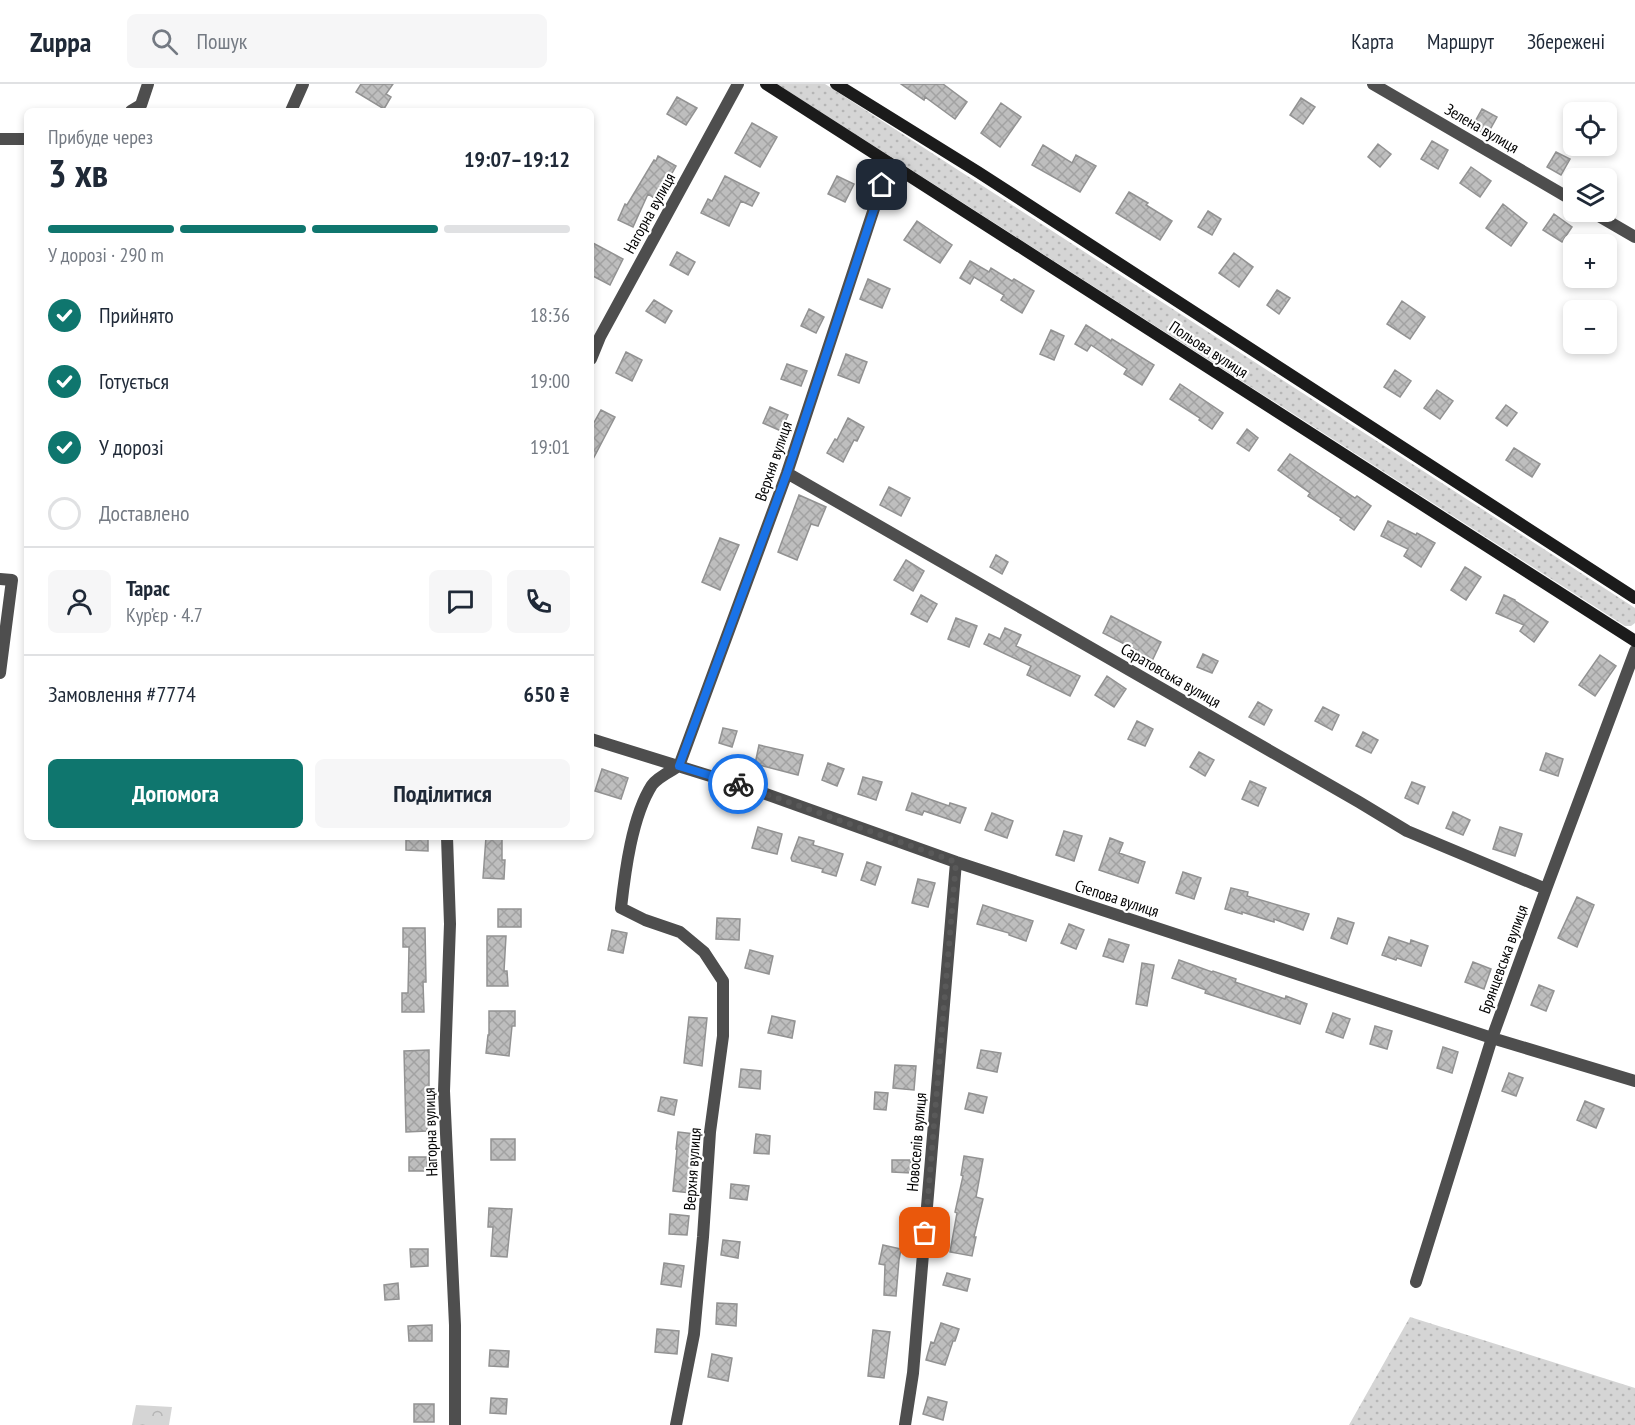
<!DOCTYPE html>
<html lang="uk">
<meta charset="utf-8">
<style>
body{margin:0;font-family:"PT Sans Narrow",sans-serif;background:#f6f6f7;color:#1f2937;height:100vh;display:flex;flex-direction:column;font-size:22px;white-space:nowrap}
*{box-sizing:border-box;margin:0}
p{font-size:20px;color:#747a83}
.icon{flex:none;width:33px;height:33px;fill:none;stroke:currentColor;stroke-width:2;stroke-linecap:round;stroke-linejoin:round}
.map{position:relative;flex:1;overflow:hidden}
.details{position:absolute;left:24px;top:24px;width:570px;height:732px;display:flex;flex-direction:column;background:#fff;border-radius:9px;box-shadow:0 3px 9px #0003}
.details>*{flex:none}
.tools{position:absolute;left:1563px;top:18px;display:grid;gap:12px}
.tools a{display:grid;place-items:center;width:54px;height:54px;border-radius:9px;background:#fff;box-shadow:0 3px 9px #0003;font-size:30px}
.pin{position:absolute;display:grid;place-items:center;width:51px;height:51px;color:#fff;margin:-26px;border-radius:12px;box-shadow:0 3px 9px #0006}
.courier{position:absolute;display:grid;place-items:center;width:60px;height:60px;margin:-30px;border:4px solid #1a73e8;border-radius:50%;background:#fff;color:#222;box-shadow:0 2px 8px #0007}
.headline em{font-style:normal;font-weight:600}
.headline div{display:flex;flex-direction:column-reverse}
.headline{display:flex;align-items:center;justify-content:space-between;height:102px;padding:0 24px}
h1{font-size:39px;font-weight:600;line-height:45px}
.bar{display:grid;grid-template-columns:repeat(4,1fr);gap:9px 6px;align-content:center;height:72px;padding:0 24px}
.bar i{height:8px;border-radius:4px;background:#e0e1e3}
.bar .on{background:#0f766e}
.bar p{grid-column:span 4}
.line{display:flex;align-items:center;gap:15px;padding:0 24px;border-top:2px solid #e0e1e3}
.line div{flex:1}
.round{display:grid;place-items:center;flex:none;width:63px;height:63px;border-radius:9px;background:#f6f6f7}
ol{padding:0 24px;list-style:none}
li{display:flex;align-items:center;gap:18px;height:66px}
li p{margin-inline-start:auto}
li .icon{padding:6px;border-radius:50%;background:#0f766e;color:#fff;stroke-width:4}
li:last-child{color:#747a83}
li i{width:33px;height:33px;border:3px solid #e0e1e3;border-radius:50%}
.action{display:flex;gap:12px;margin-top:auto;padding:12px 24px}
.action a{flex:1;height:69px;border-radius:9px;background:#0f766e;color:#fff;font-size:24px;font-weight:600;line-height:69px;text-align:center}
.action a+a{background:#f6f6f7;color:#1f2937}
header{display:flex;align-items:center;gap:36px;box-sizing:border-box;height:84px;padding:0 30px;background:#fff;border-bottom:2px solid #e0e1e3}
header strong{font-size:28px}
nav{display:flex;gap:33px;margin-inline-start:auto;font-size:21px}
.search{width:420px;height:54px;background:#f6f6f7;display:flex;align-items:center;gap:15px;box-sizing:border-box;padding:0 21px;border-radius:9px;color:#747a83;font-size:22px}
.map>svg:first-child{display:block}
.grass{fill:url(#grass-dots)}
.forest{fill:url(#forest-crowns)}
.building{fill:url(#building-cross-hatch);stroke:#929292;stroke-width:1.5}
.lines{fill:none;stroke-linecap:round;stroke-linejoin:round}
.minor{stroke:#4e4e4e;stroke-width:12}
.secondary{stroke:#1b1b1b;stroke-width:12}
.done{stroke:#595959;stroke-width:6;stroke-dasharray:0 10.8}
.route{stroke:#1a73e8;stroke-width:8}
.labels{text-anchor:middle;stroke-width:4.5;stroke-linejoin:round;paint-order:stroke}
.street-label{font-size:16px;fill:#000;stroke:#fff}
</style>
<header>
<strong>Zuppa</strong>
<div class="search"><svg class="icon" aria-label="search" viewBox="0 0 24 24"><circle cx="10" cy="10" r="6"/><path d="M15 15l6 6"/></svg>Пошук</div>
<nav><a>Карта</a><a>Маршрут</a><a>Збережені</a></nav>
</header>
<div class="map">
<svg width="1635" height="1341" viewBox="0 0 1635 1341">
<defs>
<pattern id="grass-dots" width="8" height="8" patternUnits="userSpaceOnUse" patternTransform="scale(1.5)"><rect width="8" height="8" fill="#d5d5d5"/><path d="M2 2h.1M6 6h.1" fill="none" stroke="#b5b5b5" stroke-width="1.8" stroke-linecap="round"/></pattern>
<pattern id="forest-crowns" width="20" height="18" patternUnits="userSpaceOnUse" patternTransform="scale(1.5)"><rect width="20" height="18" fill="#d5d5d5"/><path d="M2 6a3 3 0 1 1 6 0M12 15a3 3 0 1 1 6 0" fill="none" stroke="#b5b5b5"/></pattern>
<pattern id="building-cross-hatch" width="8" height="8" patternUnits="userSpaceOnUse" patternTransform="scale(1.5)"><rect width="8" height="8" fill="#bebebe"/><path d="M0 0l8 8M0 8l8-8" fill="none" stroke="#a2a2a2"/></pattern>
</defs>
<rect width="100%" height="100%" fill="#fff"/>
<path class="grass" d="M 777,0 L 825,0 L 1635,524 L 1635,539 L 1631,542 L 1625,542 Z
M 1410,1233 L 1635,1304 L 1635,1341 L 1349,1341 Z"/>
<path class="forest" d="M 136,1321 L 172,1323 L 169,1341 L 132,1341 Z"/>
<path class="building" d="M 361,0 L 393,0 L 386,10 L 391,13 L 384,25 L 356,8 Z
M 901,0 L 943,0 L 967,18 L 955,35 L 925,13 L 924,16 Z
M 677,13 L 697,24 L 686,41 L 667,30 Z
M 1301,14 L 1315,23 L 1303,40 L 1290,31 Z
M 1001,19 L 1021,33 L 1000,63 L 981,49 Z
M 1482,25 L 1497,33 L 1487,51 L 1472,43 Z
M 752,39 L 777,53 L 760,83 L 735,69 Z
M 1432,57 L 1448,66 L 1438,85 L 1421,75 Z
M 1378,60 L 1391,70 L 1380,83 L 1368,73 Z
M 1043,61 L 1072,79 L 1076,71 L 1096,82 L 1080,108 L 1032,81 Z
M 1556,68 L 1570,75 L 1561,91 L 1547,83 Z
M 658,72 L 676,82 L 657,116 L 648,110 L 633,143 L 618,136 L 625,120 L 627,121 L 654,76 L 656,77 Z
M 1471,83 L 1491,97 L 1480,113 L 1460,99 Z
M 725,92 L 759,109 L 752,122 L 741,117 L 729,142 L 701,129 L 708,115 L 712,117 Z
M 837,92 L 854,100 L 845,118 L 828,110 Z
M 1129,108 L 1148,119 L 1146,121 L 1172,137 L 1160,156 L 1116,129 Z
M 1503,120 L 1527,139 L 1511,162 L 1486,144 Z
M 1208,127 L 1221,135 L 1212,151 L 1198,143 Z
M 1554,130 L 1572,143 L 1562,158 L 1543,146 Z
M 917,137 L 952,161 L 940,179 L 904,156 Z
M 591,158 L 623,175 L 610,201 L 591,191 Z
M 677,168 L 695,178 L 688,191 L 670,181 Z
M 1234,169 L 1253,183 L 1239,203 L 1219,189 Z
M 970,177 L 989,188 L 991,184 L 1012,197 L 1014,195 L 1034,207 L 1022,229 L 1001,216 L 1004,211 L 974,193 L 970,200 L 960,194 Z
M 868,195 L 890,205 L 882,224 L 860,215 Z
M 1277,206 L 1290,214 L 1279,230 L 1267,221 Z
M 654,216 L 672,227 L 665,239 L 646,227 Z
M 1402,217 L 1425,233 L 1410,255 L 1387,240 Z
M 809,225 L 824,233 L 816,249 L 801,242 Z
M 1086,241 L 1111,257 L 1112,255 L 1154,281 L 1142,301 L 1124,290 L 1127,285 L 1091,261 L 1087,267 L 1075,260 Z
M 1051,246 L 1064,252 L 1054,276 L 1040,270 Z
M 626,268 L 642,276 L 632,297 L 616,289 Z
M 846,270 L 867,278 L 859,299 L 838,291 Z
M 787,280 L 807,287 L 801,302 L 781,295 Z
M 1395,286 L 1411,297 L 1400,313 L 1384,303 Z
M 1180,300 L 1223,329 L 1212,345 L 1199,336 L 1200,334 L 1170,315 Z
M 1437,306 L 1453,317 L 1440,335 L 1424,324 Z
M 1506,321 L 1517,329 L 1507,342 L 1496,334 Z
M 770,323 L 788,331 L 781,347 L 763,339 Z
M 601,326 L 615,333 L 591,379 L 591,344 Z
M 848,334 L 864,343 L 857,357 L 854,356 L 843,378 L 827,369 L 835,355 L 837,356 Z
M 1247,345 L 1258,354 L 1249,367 L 1237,359 Z
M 1514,364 L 1540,380 L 1532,393 L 1506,376 Z
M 1290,370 L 1355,414 L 1357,412 L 1371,422 L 1354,446 L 1340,436 L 1341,434 L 1308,412 L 1310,409 L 1278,386 Z
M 889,403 L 910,414 L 901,432 L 880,421 Z
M 799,411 L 826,423 L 818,442 L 811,440 L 797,476 L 778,468 Z
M 1388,437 L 1416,451 L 1417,449 L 1435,459 L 1421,483 L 1404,472 L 1408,465 L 1381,452 Z
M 720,454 L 739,461 L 720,506 L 702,498 Z
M 996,471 L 1008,478 L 1002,490 L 990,483 Z
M 906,476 L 924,487 L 913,507 L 894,496 Z
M 1465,483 L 1481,493 L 1466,516 L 1451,506 Z
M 921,511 L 937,520 L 927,538 L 911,530 Z
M 1504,511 L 1515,516 L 1515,517 L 1548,538 L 1534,558 L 1520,547 L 1524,541 L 1496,529 Z
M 1111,532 L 1161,558 L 1152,577 L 1134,568 L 1136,566 L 1103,549 Z
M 956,534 L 977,542 L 969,563 L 948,555 Z
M 1005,544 L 1021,551 L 1016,562 L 1080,592 L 1070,612 L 1027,591 L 1031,582 L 984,560 L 989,550 L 1000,555 Z
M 1203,570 L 1218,577 L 1212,589 L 1197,583 Z
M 1600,571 L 1616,582 L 1595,612 L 1579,601 Z
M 1107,592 L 1126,605 L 1114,623 L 1095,611 Z
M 1258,618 L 1272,626 L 1264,641 L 1249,633 Z
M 1323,623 L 1339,631 L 1332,646 L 1315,637 Z
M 1137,637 L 1153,645 L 1145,662 L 1128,655 Z
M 723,644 L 737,647 L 732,663 L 719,659 Z
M 1363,648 L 1378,656 L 1371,669 L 1356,662 Z
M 759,661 L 803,671 L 798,691 L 755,680 Z
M 1199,668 L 1214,676 L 1205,692 L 1190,683 Z
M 1546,669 L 1563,675 L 1558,692 L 1540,686 Z
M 828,679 L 844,685 L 837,702 L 822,696 Z
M 602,685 L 628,694 L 621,715 L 595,707 Z
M 863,693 L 882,698 L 876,716 L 858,710 Z
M 1250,697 L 1266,704 L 1258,722 L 1242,715 Z
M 1412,698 L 1425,703 L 1418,720 L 1405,714 Z
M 912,709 L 949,722 L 950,719 L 966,724 L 960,739 L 924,727 L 922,731 L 906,726 Z
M 1453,728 L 1470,736 L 1463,751 L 1446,744 Z
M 992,729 L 1013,737 L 1007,754 L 985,746 Z
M 758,743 L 782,750 L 777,770 L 752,764 Z
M 1500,743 L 1522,750 L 1515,772 L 1493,765 Z
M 1064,747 L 1082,752 L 1074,777 L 1056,771 Z
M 406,753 L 428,753 L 428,767 L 406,766 Z
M 486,753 L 502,753 L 502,776 L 505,776 L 504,795 L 483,794 Z
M 799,753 L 814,757 L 813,761 L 843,770 L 836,792 L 822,788 L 823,785 L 792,777 L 791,774 Z
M 1110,754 L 1123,759 L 1119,769 L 1145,778 L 1138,799 L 1099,786 Z
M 867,778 L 881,783 L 875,801 L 861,796 Z
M 1183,788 L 1201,794 L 1194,815 L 1176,809 Z
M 918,795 L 935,799 L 928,823 L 912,819 Z
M 1231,804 L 1248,808 L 1247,812 L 1309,830 L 1303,846 L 1274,835 L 1274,838 L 1242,828 L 1242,830 L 1225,825 Z
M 1577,813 L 1594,821 L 1577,863 L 1558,854 Z
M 983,821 L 1033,837 L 1026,857 L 1009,851 L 1009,849 L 977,840 Z
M 498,825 L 521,825 L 521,843 L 498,843 Z
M 717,834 L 740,835 L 739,856 L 716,855 Z
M 1338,834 L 1354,839 L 1347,860 L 1331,854 Z
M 1069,840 L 1084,846 L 1076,865 L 1061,859 Z
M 403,844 L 425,844 L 426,898 L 423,898 L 424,928 L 402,928 L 402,909 L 408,909 L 409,863 L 403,863 Z
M 612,846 L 627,849 L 623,869 L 608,866 Z
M 487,852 L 506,852 L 504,887 L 507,887 L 508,902 L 487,902 Z
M 1389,853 L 1410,860 L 1411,856 L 1428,862 L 1421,882 L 1397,874 L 1396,876 L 1382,871 Z
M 1109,855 L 1129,861 L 1123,878 L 1103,872 Z
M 750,866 L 773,872 L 769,890 L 745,884 Z
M 1179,876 L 1212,888 L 1213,887 L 1236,895 L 1235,898 L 1285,915 L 1286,912 L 1307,920 L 1300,940 L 1205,909 L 1206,906 L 1172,894 Z
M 1473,878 L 1491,885 L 1484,905 L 1465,898 Z
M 1142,879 L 1154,881 L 1147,922 L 1136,920 Z
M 1539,901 L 1554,907 L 1546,927 L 1531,921 Z
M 489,927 L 515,927 L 515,942 L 512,942 L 509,972 L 486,969 L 488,951 L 489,951 Z
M 1333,929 L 1350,935 L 1343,954 L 1326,948 Z
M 772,932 L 795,937 L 792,954 L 768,949 Z
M 689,933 L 707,934 L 702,982 L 684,979 Z
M 1375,942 L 1392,947 L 1387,965 L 1370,960 Z
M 1443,963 L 1458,968 L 1452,989 L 1437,984 Z
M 429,966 L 429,1008 L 426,1008 L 427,1047 L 406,1048 L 404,967 Z
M 981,966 L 1001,969 L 997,988 L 977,984 Z
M 895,981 L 916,982 L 914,1006 L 893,1004 Z
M 741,985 L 761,987 L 760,1005 L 739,1003 Z
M 1509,989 L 1523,994 L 1516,1012 L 1502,1007 Z
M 875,1008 L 888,1009 L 886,1026 L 874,1025 Z
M 969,1009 L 987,1013 L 983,1029 L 965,1025 Z
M 661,1013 L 677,1016 L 674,1031 L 658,1027 Z
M 1585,1017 L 1604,1025 L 1596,1044 L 1577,1036 Z
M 678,1048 L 695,1050 L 691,1089 L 694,1089 L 691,1109 L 673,1107 L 677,1065 L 676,1065 Z
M 756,1050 L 770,1052 L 769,1070 L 754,1069 Z
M 491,1055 L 515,1055 L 515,1076 L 491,1076 Z
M 964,1072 L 983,1075 L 976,1113 L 983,1115 L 974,1153 L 976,1153 L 972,1172 L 950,1168 L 957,1129 L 955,1128 L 963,1092 L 961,1091 Z
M 409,1073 L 427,1073 L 427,1087 L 409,1087 Z
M 892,1076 L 911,1076 L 911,1089 L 892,1088 Z
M 731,1100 L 749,1102 L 747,1116 L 730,1114 Z
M 489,1124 L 512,1125 L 507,1173 L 491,1172 L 493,1143 L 488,1143 Z
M 670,1130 L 689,1132 L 687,1151 L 669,1150 Z
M 723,1156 L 740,1158 L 738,1174 L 721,1171 Z
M 883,1161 L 901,1165 L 899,1176 L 896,1212 L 884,1211 L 885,1181 L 879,1180 Z
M 410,1165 L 428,1165 L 428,1182 L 411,1183 Z
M 664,1179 L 684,1182 L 681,1203 L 661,1200 Z
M 947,1189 L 970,1195 L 967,1207 L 943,1201 Z
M 398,1199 L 399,1215 L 385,1216 L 384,1201 Z
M 717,1219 L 737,1220 L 736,1242 L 716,1240 Z
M 941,1239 L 959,1245 L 955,1257 L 953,1257 L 945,1281 L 926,1276 L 931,1258 L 934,1259 Z
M 432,1241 L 432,1257 L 409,1257 L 408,1242 Z
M 657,1245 L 679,1247 L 677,1270 L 655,1268 Z
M 873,1246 L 890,1248 L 884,1294 L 868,1292 Z
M 490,1266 L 509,1267 L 508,1283 L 489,1282 Z
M 712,1270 L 732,1274 L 728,1297 L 708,1293 Z
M 928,1313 L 947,1318 L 943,1336 L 923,1330 Z
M 491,1314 L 507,1315 L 506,1330 L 490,1329 Z
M 414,1320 L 434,1320 L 434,1338 L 414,1338 Z"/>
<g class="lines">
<path class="minor" d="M 1373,0 L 1574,117
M 131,27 L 141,21 L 148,0
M 291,27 L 303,0
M 0,55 L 27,55
M 1592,128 L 1635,153
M 591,275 L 600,253 L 738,0
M 787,389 L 1359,718 L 1407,747 L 1546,805
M 0,495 L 12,496 L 0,589
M 591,655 L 749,704 L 956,778 L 1492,954 L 1635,997
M 447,753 L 450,840 L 444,1007 L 455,1241 L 455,1341
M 1416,1198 L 1492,954 L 1546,805 L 1635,567
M 676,1341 L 694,1250 L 703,1153 L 710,1048 L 723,952 L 723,897 L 704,868 L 680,848 L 645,836 L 621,824 C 625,788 632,732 652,701 C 658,693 671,687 679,682 L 787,389 L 889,79
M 905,1341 L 913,1289 L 956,778"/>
<path class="secondary" d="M 766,0 L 1635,557
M 836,0 L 978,88 L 1635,514"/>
</g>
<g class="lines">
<path class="done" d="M 738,700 L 956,778 L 925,1149"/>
<path class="route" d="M 738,700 L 679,682 L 787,389 L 882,101"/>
</g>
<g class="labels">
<g class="street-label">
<text transform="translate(1482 44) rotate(30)" y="6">Зелена вулиця</text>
<text transform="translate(649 129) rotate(-61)" y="6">Нагорна вулиця</text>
<text transform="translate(1209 265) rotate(33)" y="6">Польова вулиця</text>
<text transform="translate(773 377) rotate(-71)" y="6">Верхня вулиця</text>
<text transform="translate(1171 591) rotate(30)" y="6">Саратовська вулиця</text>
<text transform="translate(1117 814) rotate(18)" y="6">Степова вулиця</text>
<text transform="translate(1503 875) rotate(-70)" y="6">Брянцевська вулиця</text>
<text transform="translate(430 1048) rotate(-92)" y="6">Нагорна вулиця</text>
<text transform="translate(916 1058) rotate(-85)" y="6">Новоселів вулиця</text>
<text transform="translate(692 1085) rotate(-86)" y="6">Верхня вулиця</text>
</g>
</g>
</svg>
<div class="tools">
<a><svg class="icon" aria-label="locate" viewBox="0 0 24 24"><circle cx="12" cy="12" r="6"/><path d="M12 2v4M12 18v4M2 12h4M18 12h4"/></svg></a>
<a><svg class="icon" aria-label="layers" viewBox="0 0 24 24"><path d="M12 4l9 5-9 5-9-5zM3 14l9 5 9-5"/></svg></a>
<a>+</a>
<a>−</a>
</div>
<div class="pin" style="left:925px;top:1149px;background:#ea580c"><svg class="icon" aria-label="bag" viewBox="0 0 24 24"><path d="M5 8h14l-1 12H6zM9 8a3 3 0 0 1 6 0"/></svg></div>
<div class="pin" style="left:882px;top:101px;background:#1f2937"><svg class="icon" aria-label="home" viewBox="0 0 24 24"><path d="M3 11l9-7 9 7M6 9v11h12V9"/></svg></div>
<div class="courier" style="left:738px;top:700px"><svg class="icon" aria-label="bike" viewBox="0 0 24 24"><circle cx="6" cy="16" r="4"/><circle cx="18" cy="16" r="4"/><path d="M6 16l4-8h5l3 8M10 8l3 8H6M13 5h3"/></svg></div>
<section class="details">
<div class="headline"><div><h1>3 хв</h1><p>Прибуде через</p></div><em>19:07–19:12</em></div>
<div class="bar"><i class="on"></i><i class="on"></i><i class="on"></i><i></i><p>У дорозі · 290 m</p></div>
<ol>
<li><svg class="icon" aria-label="check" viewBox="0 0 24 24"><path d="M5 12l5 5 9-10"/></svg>Прийнято<p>18:36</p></li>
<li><svg class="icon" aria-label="check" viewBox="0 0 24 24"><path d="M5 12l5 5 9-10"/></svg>Готується<p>19:00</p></li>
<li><svg class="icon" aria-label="check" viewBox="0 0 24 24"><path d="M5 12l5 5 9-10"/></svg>У дорозі<p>19:01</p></li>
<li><i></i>Доставлено</li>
</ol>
<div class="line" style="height:108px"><a class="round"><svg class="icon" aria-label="person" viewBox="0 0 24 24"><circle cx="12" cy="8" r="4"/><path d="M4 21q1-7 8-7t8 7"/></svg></a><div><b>Тарас</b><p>Кур’єр · 4.7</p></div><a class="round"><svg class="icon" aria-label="chat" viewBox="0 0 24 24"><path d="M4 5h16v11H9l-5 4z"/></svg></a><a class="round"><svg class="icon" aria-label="phone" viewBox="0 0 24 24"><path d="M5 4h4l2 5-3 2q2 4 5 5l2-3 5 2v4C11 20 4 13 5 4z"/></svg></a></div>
<div class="line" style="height:78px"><div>Замовлення #7774</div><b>650 ₴</b></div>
<div class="action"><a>Допомога</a><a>Поділитися</a></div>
</section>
</div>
